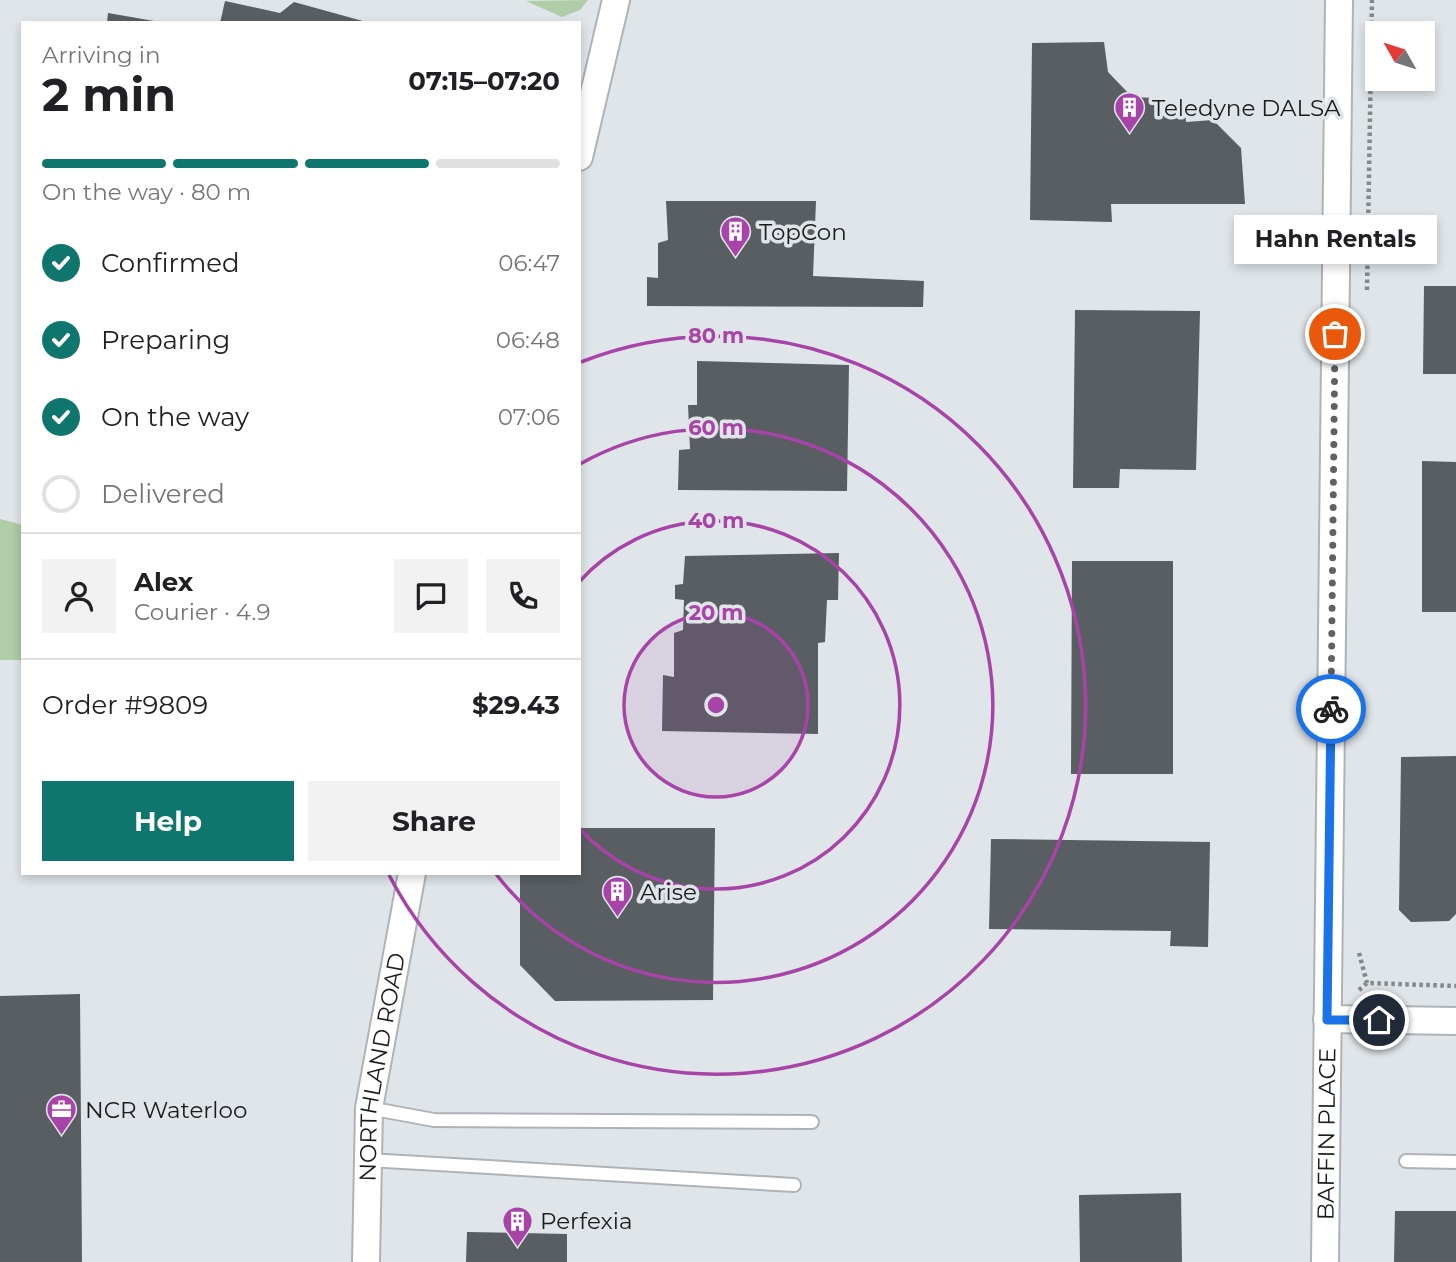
<!DOCTYPE html>
<meta charset="utf-8">
<style>
body{margin:0;font-family:Montserrat,sans-serif;background:#f2f2f2;color:#202124;height:100vh;display:flex;flex-direction:column;font-size:26px;white-space:nowrap}
*{box-sizing:border-box;margin:0}
p{font-size:23px;color:#757577}
.icon{flex:none;width:38px;height:38px;fill:none;stroke:currentColor;stroke-width:2;stroke-linecap:round;stroke-linejoin:round}
.map{position:relative;flex:1;overflow:hidden}
.drawer{position:absolute;left:21px;top:21px;width:560px;height:854px;display:flex;flex-direction:column;background:#fff;border-radius:0px;box-shadow:0 4px 10px #0003}
.drawer>*{flex:none}
.needle{width:46px;rotate:309deg}
.controls{position:absolute;left:1365px;top:21px;display:grid;gap:14px}
.controls a{display:grid;place-items:center;width:70px;height:70px;border-radius:0px;background:#fff;box-shadow:0 4px 10px #0003;font-size:35px}
.pin{position:absolute;display:grid;place-items:center;width:60px;height:60px;color:#fff;margin:-30px;border:4px solid #fff;border-radius:50%;box-shadow:0 2px 7px #0007}
.courier{position:absolute;display:grid;place-items:center;width:70px;height:70px;margin:-35px;border:5px solid #1a73e8;border-radius:50%;background:#fff;color:#222;box-shadow:0 2px 9px #0007}
.bubble{position:absolute;height:49px;border-radius:0px;background:#fff;box-shadow:0 4px 10px #0003;font-size:23px;font-weight:700;line-height:49px;text-align:center}
.headline em{font-style:normal;font-weight:700}
.headline div{display:flex;flex-direction:column-reverse}
.headline{display:flex;align-items:center;justify-content:space-between;height:119px;padding:0 21px}
h1{font-size:46px;font-weight:700;line-height:52px}
.bar{display:grid;grid-template-columns:repeat(4,1fr);gap:10px 7px;align-content:center;height:84px;padding:0 21px}
.bar i{height:9px;border-radius:5px;background:#e0e0e0}
.bar .current{background:#0f766e}
.bar p{grid-column:span 4}
.line{display:flex;align-items:center;gap:18px;padding:0 21px;border-top:2px solid #e0e0e0}
.line div{flex:1}
.round{display:grid;place-items:center;flex:none;width:74px;height:74px;border-radius:0px;background:#f2f2f2}
ol{padding:0 21px;list-style:none}
li{display:flex;align-items:center;gap:21px;height:77px}
li p{margin-inline-start:auto}
li .icon{padding:7px;border-radius:50%;background:#0f766e;color:#fff;stroke-width:4}
li:last-child{color:#757577}
li i{width:38px;height:38px;border:4px solid #e0e0e0;border-radius:50%}
.action{display:flex;gap:14px;margin-top:auto;padding:14px 21px}
.action a{flex:1;height:80px;border-radius:0px;background:#0f766e;color:#fff;font-size:28px;font-weight:700;line-height:80px;text-align:center}
.action a+a{background:#f2f2f2;color:#202124}
.map>svg:first-child{display:block}
.green{fill:#afcda6}
.building{fill:#595e62}
.lines{fill:none;stroke-linecap:round;stroke-linejoin:round}
.service-casing{stroke:#aeb3b8;stroke-width:16}
.minor-casing{stroke:#aeb3b8;stroke-width:30}
.path{stroke:#84898c;stroke-width:4.5;stroke-dasharray:3.5 3.5;stroke-linecap:butt}
.service{stroke:#fff;stroke-width:12}
.minor{stroke:#fff;stroke-width:26}
.done{stroke:#5e6264;stroke-width:7;stroke-dasharray:0 12.6}
.route{stroke:#1a73e8;stroke-width:9}
.ring{fill:none;stroke:#a843a8;stroke-width:3.5}
.labels{text-anchor:middle;stroke-width:7;stroke-linejoin:round;paint-order:stroke}
.poi-label{font-size:23px;fill:#191b1d;stroke:#dfe5e9;text-anchor:start}
.street-label{font-size:23px;fill:#191b1d;stroke:#dfe5e9}
.centre{fill:#a843a8;stroke:#dfe5e9;stroke-width:3.5}
.ring-label{font-size:21px;text-anchor:middle;font-weight:bold;fill:#a843a8;stroke:#dfe5e9;stroke-width:7;stroke-linejoin:round;paint-order:stroke}
</style>
<div class="map">
<svg width="1456" height="1262" viewBox="0 0 1456 1262">
<rect width="100%" height="100%" fill="#dfe5e9"/>
<path class="green" d="M 588,0 L 580,10 L 562,17 L 526,1 Z
M 0,519 L 23,525 L 23,660 L 0,660 Z"/>
<path class="building" d="M 225,1 L 280,13 L 294,2 L 370,23 L 220,23 Z
M 108,13 L 154,21 L 154,23 L 107,23 Z
M 1104,42 L 1108,72 L 1132,97 L 1156,98 L 1158,110 L 1185,109 L 1186,122 L 1213,120 L 1241,148 L 1245,204 L 1111,204 L 1112,222 L 1030,220 L 1032,43 Z
M 666,201 L 816,201 L 813,276 L 924,281 L 923,307 L 647,306 L 647,277 L 658,278 L 658,243 L 668,240 Z
M 1424,286 L 1456,286 L 1456,374 L 1423,374 Z
M 1075,310 L 1200,311 L 1196,470 L 1120,469 L 1119,488 L 1073,488 Z
M 697,361 L 849,365 L 847,491 L 678,490 L 679,450 L 690,449 L 688,405 L 697,405 Z
M 1422,461 L 1456,462 L 1456,612 L 1422,612 Z
M 839,553 L 838,600 L 827,600 L 825,642 L 818,643 L 818,734 L 662,731 L 663,675 L 674,677 L 674,633 L 683,630 L 684,600 L 675,599 L 675,585 L 683,584 L 685,556 Z
M 1072,561 L 1173,561 L 1173,774 L 1071,774 Z
M 1456,756 L 1456,914 L 1449,921 L 1411,922 L 1399,910 L 1401,757 Z
M 579,828 L 715,828 L 713,1000 L 555,1001 L 520,965 L 520,873 L 579,873 Z
M 991,839 L 1210,842 L 1208,947 L 1170,946 L 1171,931 L 989,929 Z
M 80,994 L 82,1262 L 0,1262 L 0,996 Z
M 1181,1193 L 1182,1262 L 1080,1262 L 1079,1195 Z
M 1395,1211 L 1456,1211 L 1456,1262 L 1394,1262 Z
M 467,1232 L 567,1234 L 567,1262 L 466,1262 Z"/>
<g class="lines">
<defs>
<path id="service" d="M 369,1108 L 434,1120 L 812,1122
M 368,1160 L 794,1185
M 1406,1161 L 1456,1162"/>
<g id="minor">
<path d="M 579,157 L 616,0"/>
<path d="M 1327,1019 L 1456,1021"/>
<path id="s1" d="M 366,1262 L 369,1108 L 412,873"/>
<path id="s2" d="M 1325,1262 L 1339,0"/>
</g>
</defs>
<use href="#service" class="service-casing"/>
<use href="#minor" class="minor-casing"/>
<path class="path" d="M 1367,290 L 1372,0
M 1359,953 L 1367,983
M 1359,990 L 1367,983 L 1456,986"/>
<use href="#service" class="service"/>
<use href="#minor" class="minor"/>
</g>
<g class="lines">
<path class="done" d="M 1331,709 L 1335,334"/>
<path class="route" d="M 1331,709 L 1327,1020 L 1379,1020"/>
</g>
<circle cx="716" cy="705" r="92" fill="#a843a8" fill-opacity=".12"/>
<g class="ring">
<circle cx="716" cy="705" r="92"/>
<path d="M579 582A184 184 0 1 1 579 828"/>
<path d="M580 464A277 277 0 1 1 496 874"/>
<path d="M581 362A369 369 0 1 1 389 875"/>
</g>
<defs>
<symbol id="building-pin" viewBox="-11 -11 22 30"><path d="M0 17L-7.5 6A9.5 9.5 0 1 1 7.5 6Z" fill="#a843a8" stroke="#dfe5e9"/><path d="M-4-6H4V6H1V3H-1V6H-4ZM-2.5-4.3h1.7v1.8h-1.7ZM.8-4.3h1.7v1.8H.8ZM-2.5-1h1.7V.8h-1.7ZM.8-1h1.7V.8H.8Z" fill="#fff"/></symbol>
<symbol id="office-pin" viewBox="-11 -11 22 30"><path d="M0 17L-7.5 6A9.5 9.5 0 1 1 7.5 6Z" fill="#a843a8" stroke="#dfe5e9"/><path d="M-6-3h4V-5.5h4V-3h4V5H-6ZM-1-4.5V-3h2v-1.5ZM-6 0V1H6V0Z" fill="#fff"/></symbol>
</defs>
<g fill-rule="evenodd">
<use href="#building-pin" x="1112" y="90" width="35" height="47"/>
<use href="#building-pin" x="718" y="214" width="35" height="47"/>
<use href="#building-pin" x="600" y="874" width="35" height="47"/>
<use href="#office-pin" x="44" y="1092" width="35" height="47"/>
<use href="#building-pin" x="500" y="1204" width="35" height="47"/>
</g>
<g class="labels">
<g class="poi-label">
<text x="1152" y="116">Teledyne DALSA</text>
<text x="759" y="240">TopCon</text>
<text x="640" y="900">Arise</text>
<text x="85" y="1118">NCR Waterloo</text>
<text x="540" y="1229">Perfexia</text>
</g>
<g class="street-label">
<text dy="8" stroke="none"><textPath href="#s1" startOffset="196">NORTHLAND ROAD</textPath></text>
<text dy="8" stroke="none"><textPath href="#s2" startOffset="128">BAFFIN PLACE</textPath></text>
</g>
</g>
<circle cx="716" cy="705" r="10" class="centre"/>
<g class="ring-label">
<text x="716" y="343">80 m</text>
<text x="716" y="435">60 m</text>
<text x="716" y="528">40 m</text>
<text x="716" y="620">20 m</text>
</g>
</svg>
<div class="controls">
<a><svg class="needle" viewBox="-14 -14 28 28"><path d="M0-13l5 13h-10z" fill="#e53935"/><path d="M0 13l5-13h-10z" fill="#757577"/></svg></a>
</div>
<div class="pin" style="left:1335px;top:334px;background:#ea580c"><svg class="icon" aria-label="bag" viewBox="0 0 24 24"><path d="M5 8h14l-1 12H6zM9 8a3 3 0 0 1 6 0"/></svg></div>
<div class="pin" style="left:1379px;top:1020px;background:#1f2937"><svg class="icon" aria-label="home" viewBox="0 0 24 24"><path d="M3 11l9-7 9 7M6 9v11h12V9"/></svg></div>
<div class="courier" style="left:1331px;top:709px"><svg class="icon" aria-label="bike" viewBox="0 0 24 24"><circle cx="6" cy="16" r="4"/><circle cx="18" cy="16" r="4"/><path d="M6 16l4-8h5l3 8M10 8l3 8H6M13 5h3"/></svg></div>
<div class="bubble" style="left:1234px;top:215px;width:203px">Hahn Rentals</div>
<section class="drawer">
<div class="headline"><div><h1>2 min</h1><p>Arriving in</p></div><em>07:15–07:20</em></div>
<div class="bar"><i class="current"></i><i class="current"></i><i class="current"></i><i></i><p>On the way · 80 m</p></div>
<ol>
<li><svg class="icon" aria-label="check" viewBox="0 0 24 24"><path d="M5 12l5 5 9-10"/></svg>Confirmed<p>06:47</p></li>
<li><svg class="icon" aria-label="check" viewBox="0 0 24 24"><path d="M5 12l5 5 9-10"/></svg>Preparing<p>06:48</p></li>
<li><svg class="icon" aria-label="check" viewBox="0 0 24 24"><path d="M5 12l5 5 9-10"/></svg>On the way<p>07:06</p></li>
<li><i></i>Delivered</li>
</ol>
<div class="line" style="height:126px"><a class="round"><svg class="icon" aria-label="person" viewBox="0 0 24 24"><circle cx="12" cy="8" r="4"/><path d="M4 21q1-7 8-7t8 7"/></svg></a><div><b>Alex</b><p>Courier · 4.9</p></div><a class="round"><svg class="icon" aria-label="chat" viewBox="0 0 24 24"><path d="M4 5h16v11H9l-5 4z"/></svg></a><a class="round"><svg class="icon" aria-label="phone" viewBox="0 0 24 24"><path d="M5 4h4l2 5-3 2q2 4 5 5l2-3 5 2v4C11 20 4 13 5 4z"/></svg></a></div>
<div class="line" style="height:91px"><div>Order #9809</div><b>$29.43</b></div>
<div class="action"><a>Help</a><a>Share</a></div>
</section>
</div>
